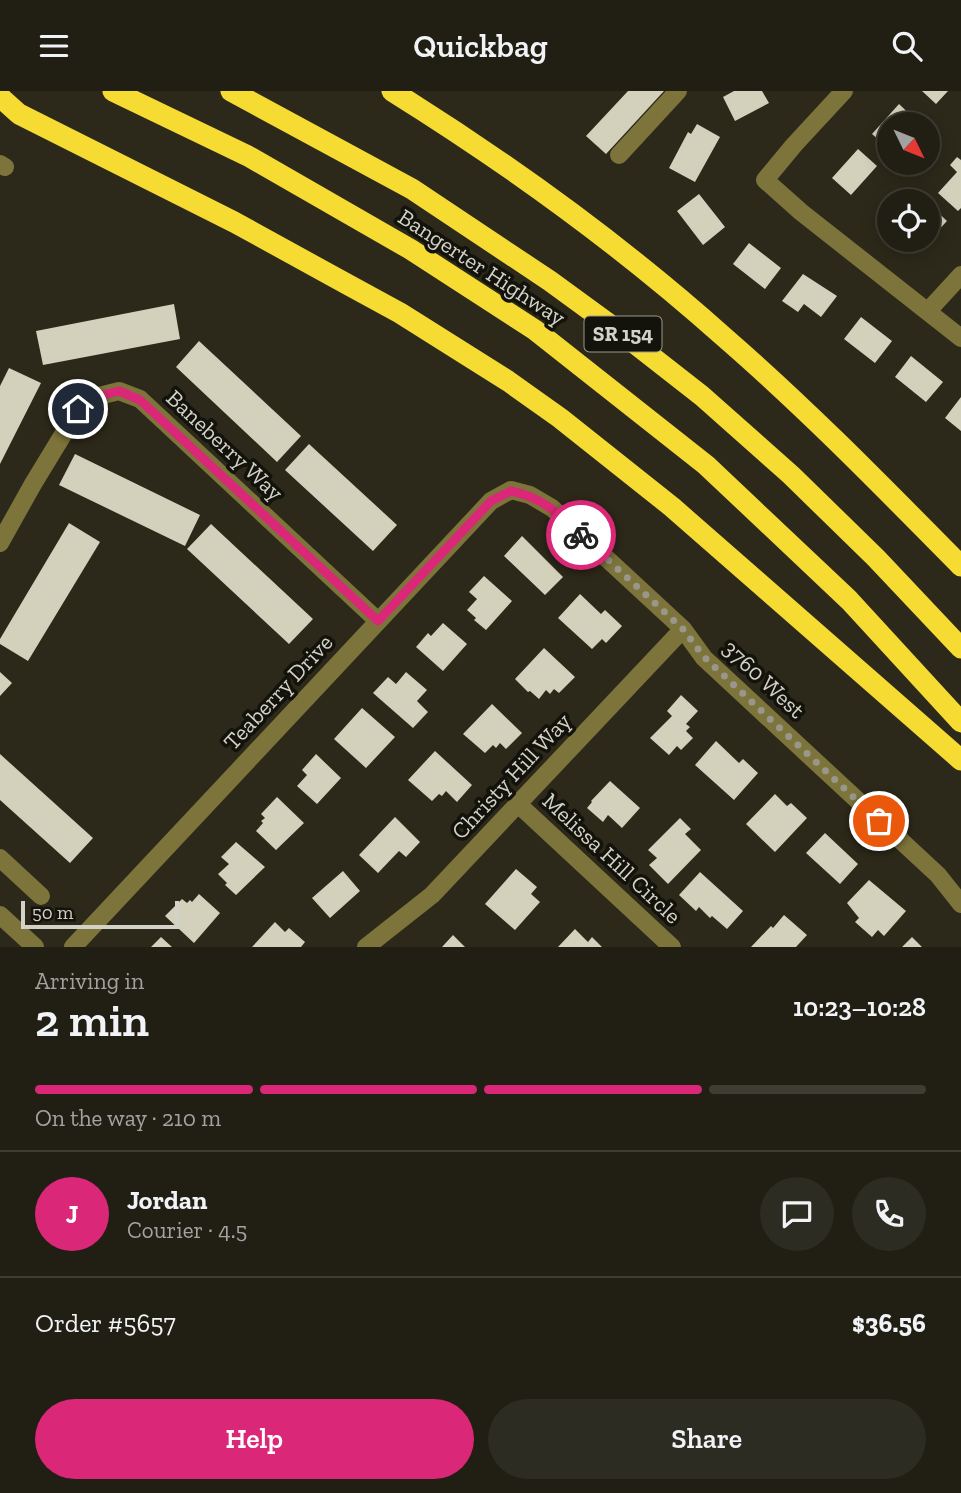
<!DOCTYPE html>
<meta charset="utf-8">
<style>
body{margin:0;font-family:"Zilla Slab",serif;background:#2d2c22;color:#f1f3f6;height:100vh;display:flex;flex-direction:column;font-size:26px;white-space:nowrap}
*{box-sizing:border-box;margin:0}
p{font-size:23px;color:#a2a2a0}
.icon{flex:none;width:38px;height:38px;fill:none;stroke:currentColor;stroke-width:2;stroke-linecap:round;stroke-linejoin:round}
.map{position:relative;height:856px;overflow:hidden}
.sheet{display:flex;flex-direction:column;background:#211f14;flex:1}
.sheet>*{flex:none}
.needle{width:46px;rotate:133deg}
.fabs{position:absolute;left:877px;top:21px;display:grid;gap:14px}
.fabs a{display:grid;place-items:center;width:63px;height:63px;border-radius:50%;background:#211f14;box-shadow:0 4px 18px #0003,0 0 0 2px #3e3d34;font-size:35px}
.scale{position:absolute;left:21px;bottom:18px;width:158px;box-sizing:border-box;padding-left:7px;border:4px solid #d3d2c8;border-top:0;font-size:19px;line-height:24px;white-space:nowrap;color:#d3d2c8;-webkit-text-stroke:5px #13120b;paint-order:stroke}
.pin{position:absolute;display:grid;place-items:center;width:60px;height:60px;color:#fff;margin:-30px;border:4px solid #fff;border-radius:50%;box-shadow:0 2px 7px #0007}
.courier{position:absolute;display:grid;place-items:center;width:70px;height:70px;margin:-35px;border:5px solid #db2777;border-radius:50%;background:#fff;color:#222;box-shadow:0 2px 9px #0007}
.head em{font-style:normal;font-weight:600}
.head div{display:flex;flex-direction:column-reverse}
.head{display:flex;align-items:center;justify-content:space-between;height:119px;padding:0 35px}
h1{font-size:46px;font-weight:600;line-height:52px}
.bar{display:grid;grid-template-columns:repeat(4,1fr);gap:10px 7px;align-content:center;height:84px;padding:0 35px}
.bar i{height:9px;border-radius:5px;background:#3e3d34}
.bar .active{background:#db2777}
.bar p{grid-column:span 4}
.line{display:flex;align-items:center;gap:18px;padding:0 35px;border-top:2px solid #3e3d34}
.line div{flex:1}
.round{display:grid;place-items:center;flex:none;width:74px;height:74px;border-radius:37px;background:#2d2c22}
.button{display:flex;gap:14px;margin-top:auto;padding:14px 35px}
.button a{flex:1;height:80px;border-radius:42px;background:#db2777;color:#fff;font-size:28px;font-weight:600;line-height:80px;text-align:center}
.button a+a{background:#2d2c22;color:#f1f3f6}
header{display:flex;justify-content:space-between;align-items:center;height:91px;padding:0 35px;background:#211f14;font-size:32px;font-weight:600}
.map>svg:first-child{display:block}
.building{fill:#d3d0bc}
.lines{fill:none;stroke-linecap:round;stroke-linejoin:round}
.minor{stroke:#7d743b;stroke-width:18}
.highway{stroke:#f6db32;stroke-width:21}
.done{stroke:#99978b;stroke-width:7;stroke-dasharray:0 12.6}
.route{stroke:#db2777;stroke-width:9}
.labels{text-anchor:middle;stroke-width:7;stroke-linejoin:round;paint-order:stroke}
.shield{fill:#13120b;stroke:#99988f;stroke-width:2}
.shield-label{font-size:21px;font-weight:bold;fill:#d3d2c8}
.street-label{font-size:23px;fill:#d3d2c8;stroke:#13120b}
</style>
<header><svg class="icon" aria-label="menu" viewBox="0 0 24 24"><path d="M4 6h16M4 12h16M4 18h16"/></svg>Quickbag<svg class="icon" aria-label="search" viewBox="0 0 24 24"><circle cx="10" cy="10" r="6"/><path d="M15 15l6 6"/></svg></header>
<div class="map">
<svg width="961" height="856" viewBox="0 0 961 856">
<rect width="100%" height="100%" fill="#2c291a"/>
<path class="building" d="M 628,0 L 664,0 L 606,63 L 586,45 Z
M 734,0 L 762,0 L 769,12 L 735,30 L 723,6 Z
M 922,0 L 948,0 L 936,13 Z
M 899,13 L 918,31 L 915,33 L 889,33 L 889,58 L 872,43 Z
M 697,33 L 720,46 L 695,91 L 669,77 L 688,41 L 691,43 Z
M 858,58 L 877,75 L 851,104 L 832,87 Z
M 957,66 L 961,69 L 961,117 L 958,120 L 938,102 L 957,81 L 950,74 Z
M 699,103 L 725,136 L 703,154 L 677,120 Z
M 928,112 L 947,130 L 920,159 L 909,149 L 928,149 Z
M 749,152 L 781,177 L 765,198 L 733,173 Z
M 803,183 L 837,205 L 821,226 L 804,213 L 798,221 L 782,210 Z
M 174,213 L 180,248 L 43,274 L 36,240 Z
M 861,226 L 892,250 L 875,272 L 844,248 Z
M 199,250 L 301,345 L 277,371 L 176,276 Z
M 911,265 L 943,291 L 926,311 L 895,286 Z
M 9,277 L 41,292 L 0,373 L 0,295 Z
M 961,306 L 961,340 L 945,327 Z
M 309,353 L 397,434 L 373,460 L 285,379 Z
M 75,363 L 200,424 L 185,455 L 59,394 Z
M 69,432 L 100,451 L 28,570 L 0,553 L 0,548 Z
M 211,433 L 313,528 L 289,553 L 187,458 Z
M 522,445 L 563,486 L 545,504 L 504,465 Z
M 484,485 L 512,510 L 486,539 L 474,529 L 476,527 L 467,519 L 477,508 L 469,501 Z
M 580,503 L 601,523 L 605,519 L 622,535 L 606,552 L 602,548 L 592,558 L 558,527 Z
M 443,532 L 467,553 L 443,580 L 416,556 L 428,542 L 431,545 Z
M 544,557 L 575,586 L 559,602 L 554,598 L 550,603 L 546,599 L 539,608 L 530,600 L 528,601 L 515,588 Z
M 0,581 L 12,592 L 0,605 Z
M 406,581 L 427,599 L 417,610 L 428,621 L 413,637 L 373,602 L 388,586 L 396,593 Z
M 681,604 L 698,620 L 686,633 L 690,636 L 686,640 L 693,647 L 681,659 L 677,655 L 669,664 L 650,647 L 672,625 L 667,620 Z
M 492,613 L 522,642 L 506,658 L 500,652 L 496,657 L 493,654 L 485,662 L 463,643 Z
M 362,617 L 395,646 L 366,677 L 334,648 Z
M 716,650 L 739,672 L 743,668 L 758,682 L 734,709 L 695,674 Z
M 435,660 L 472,694 L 457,711 L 446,700 L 442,705 L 439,703 L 432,710 L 408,689 Z
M 0,663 L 93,747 L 70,772 L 0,709 Z
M 316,663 L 341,687 L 317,713 L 297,695 L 307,684 L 302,679 Z
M 610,690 L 640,717 L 622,737 L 608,724 L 603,731 L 587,717 L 592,711 L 591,710 Z
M 775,703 L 787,715 L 791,712 L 807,727 L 775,761 L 746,733 Z
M 277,706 L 304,732 L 276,759 L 256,740 L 263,732 L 261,730 L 265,727 L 261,723 Z
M 395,726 L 420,751 L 406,766 L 399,760 L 378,782 L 359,764 Z
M 680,727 L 691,738 L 685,743 L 701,759 L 668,793 L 649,774 L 657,767 L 648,759 Z
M 825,742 L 858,773 L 840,793 L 806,762 Z
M 236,751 L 265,776 L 236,804 L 225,794 L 227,792 L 218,783 L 229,773 L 221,766 Z
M 516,778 L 537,796 L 531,803 L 540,811 L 515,839 L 485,813 Z
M 343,780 L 360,800 L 330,827 L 312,807 Z
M 700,781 L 743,820 L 727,838 L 712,825 L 710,827 L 699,816 L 696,820 L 679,804 Z
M 869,789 L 906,820 L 884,845 L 878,839 L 872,846 L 855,831 L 859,827 L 847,812 Z
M 199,803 L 220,822 L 194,852 L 165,825 L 182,808 L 187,812 L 190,809 L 192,811 Z
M 784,824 L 807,844 L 796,856 L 751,856 L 771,835 L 773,837 Z
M 275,831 L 285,841 L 289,837 L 305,851 L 301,856 L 252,856 Z
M 575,838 L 588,851 L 592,846 L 602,856 L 558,856 Z
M 453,844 L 465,856 L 442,856 Z
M 161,846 L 172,856 L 151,856 Z
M 912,846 L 922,856 L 902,856 Z"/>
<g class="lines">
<path class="minor" d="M 844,0 L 794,54 L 765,89 L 801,121 L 961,247
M 619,64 L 678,0
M 0,73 L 5,76
M 928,220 L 961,184
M 0,452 L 33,393 L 78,319 L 99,305 L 119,300 L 140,308 L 378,530
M 518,713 L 672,856
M 0,767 L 41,805
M 0,824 L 35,856
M 73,856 L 491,410 L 511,399 L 530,404 L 552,417 L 683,538 L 704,567 L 938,784 L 961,813
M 366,856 L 432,804 L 683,538"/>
<path class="highway" d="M 113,0 L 248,65 L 410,158 L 535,239 L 706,374 L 849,509 L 961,631
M 231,0 L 412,98 L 550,190 L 624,244 L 702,305 L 791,384 L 876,467 L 961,557
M 392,0 C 509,73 621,154 724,246 C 807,318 884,397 961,475
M 0,6 L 19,23 L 234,131 L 345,192 L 400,222 L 508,290 L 560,327 L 672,416 L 961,669"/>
</g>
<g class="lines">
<path class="done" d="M 581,444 L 683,538 L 704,566 L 879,730"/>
<path class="route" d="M 78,318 L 99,305 L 119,300 L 140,309 L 378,530 L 491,410 L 511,400 C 544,407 557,422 581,444"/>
</g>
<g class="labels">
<rect class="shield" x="584.5" y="225.5" width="77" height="35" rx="5"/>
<g class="shield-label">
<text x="623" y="250">SR 154</text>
</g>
<g class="street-label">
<text transform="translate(482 176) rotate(33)" y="8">Bangerter Highway</text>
<text transform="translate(225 354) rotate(43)" y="8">Baneberry Way</text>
<text transform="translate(764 588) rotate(43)" y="8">3760 West</text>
<text transform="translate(278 601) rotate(-47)" y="8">Teaberry Drive</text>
<text transform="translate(511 685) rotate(-47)" y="8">Christy Hill Way</text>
<text transform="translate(612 767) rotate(43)" y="8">Melissa Hill Circle</text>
</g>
</g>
</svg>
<div class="fabs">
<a><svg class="needle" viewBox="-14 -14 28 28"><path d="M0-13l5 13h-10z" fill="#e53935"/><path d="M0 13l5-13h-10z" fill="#a2a2a0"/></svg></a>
<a><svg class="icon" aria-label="locate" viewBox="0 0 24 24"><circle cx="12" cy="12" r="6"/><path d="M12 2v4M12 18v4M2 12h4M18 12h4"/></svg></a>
</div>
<div class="scale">50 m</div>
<div class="pin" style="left:879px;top:730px;background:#ea580c"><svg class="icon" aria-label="bag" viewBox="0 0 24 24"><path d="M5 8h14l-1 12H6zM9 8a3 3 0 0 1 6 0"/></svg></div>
<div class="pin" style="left:78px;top:318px;background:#1f2937"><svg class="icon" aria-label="home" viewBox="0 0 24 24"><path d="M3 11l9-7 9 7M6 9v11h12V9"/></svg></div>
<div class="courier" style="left:581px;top:444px"><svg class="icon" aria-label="bike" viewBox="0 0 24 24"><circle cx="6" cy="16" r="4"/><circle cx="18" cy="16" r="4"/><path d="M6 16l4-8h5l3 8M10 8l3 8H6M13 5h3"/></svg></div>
</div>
<section class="sheet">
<div class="head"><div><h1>2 min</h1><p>Arriving in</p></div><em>10:23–10:28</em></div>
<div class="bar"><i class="active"></i><i class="active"></i><i class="active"></i><i></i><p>On the way · 210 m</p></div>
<div class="line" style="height:126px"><b class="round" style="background:#db2777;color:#fff">J</b><div><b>Jordan</b><p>Courier · 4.5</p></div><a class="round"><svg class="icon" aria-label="chat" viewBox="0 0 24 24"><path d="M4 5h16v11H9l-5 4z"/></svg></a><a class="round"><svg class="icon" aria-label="phone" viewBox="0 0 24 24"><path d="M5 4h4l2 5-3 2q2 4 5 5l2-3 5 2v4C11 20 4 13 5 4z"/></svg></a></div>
<div class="line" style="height:91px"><div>Order #5657</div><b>$36.56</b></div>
<div class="button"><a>Help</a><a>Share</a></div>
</section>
